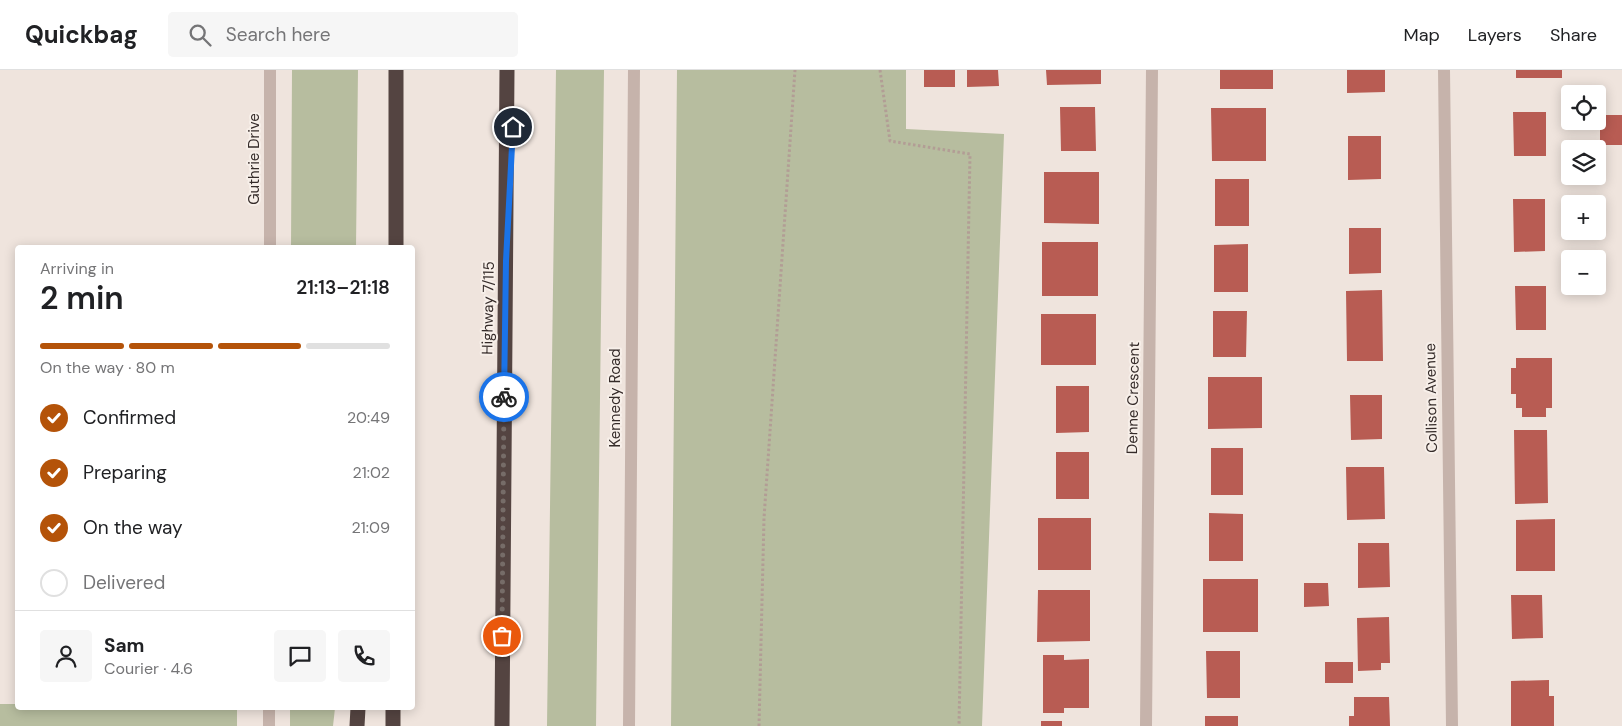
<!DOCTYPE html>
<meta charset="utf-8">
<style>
body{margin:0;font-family:"DM Sans",sans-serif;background:#f6f6f6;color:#202124;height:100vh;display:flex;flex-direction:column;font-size:19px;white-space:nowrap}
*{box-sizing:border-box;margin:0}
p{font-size:16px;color:#757577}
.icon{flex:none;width:28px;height:28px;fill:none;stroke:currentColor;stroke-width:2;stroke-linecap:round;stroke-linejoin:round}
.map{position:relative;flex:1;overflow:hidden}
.drawer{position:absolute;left:15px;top:175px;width:400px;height:465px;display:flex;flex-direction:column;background:#fff;border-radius:5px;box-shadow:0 2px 12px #0003}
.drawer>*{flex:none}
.tools{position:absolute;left:1561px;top:15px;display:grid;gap:10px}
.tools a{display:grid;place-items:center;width:45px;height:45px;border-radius:5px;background:#fff;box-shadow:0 2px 12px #0003;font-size:25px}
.pin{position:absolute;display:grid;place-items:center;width:42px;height:42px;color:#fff;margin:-21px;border:2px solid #fff;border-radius:50%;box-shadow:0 1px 5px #0007}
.courier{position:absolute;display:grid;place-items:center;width:50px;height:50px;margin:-25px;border:4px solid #1a73e8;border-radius:50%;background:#fff;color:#222;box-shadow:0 1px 6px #0007}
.overview em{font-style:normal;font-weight:600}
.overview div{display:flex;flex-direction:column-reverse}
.overview{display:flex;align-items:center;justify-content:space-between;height:85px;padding:0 25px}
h1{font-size:32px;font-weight:600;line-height:38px}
.bar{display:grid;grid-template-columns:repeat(4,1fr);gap:8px 5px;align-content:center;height:60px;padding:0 25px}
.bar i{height:6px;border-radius:4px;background:#e0e0e0}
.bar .current{background:#b45309}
.bar p{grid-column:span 4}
.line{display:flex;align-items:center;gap:12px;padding:0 25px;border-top:1px solid #e0e0e0}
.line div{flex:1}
.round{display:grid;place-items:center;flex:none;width:52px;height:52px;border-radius:5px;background:#f6f6f6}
ol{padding:0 25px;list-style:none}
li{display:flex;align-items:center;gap:15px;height:55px}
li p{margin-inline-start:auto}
li .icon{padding:5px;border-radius:50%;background:#b45309;color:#fff;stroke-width:4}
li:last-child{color:#757577}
li i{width:28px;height:28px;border:2px solid #e0e0e0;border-radius:50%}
header{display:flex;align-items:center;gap:30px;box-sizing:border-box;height:70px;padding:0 25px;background:#fff;border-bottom:1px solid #e0e0e0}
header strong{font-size:24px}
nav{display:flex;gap:28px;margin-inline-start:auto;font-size:18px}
.search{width:350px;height:45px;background:#f6f6f6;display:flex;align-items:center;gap:12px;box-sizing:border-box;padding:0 18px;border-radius:5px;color:#757577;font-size:19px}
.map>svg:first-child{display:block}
.green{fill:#b7bd9f}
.building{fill:#b85c53}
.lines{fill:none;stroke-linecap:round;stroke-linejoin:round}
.path{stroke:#b29d95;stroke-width:3;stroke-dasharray:2.5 2.5;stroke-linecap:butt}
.minor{stroke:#c6b3ab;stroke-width:12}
.tertiary{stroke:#c6b3ab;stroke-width:12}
.motorway{stroke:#544441;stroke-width:15}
.done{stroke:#766c68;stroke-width:5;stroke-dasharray:0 9}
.route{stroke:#1a73e8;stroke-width:6}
.labels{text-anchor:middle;stroke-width:4;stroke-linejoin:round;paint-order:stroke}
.street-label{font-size:15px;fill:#352b29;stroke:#f7efe9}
</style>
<header>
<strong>Quickbag</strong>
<div class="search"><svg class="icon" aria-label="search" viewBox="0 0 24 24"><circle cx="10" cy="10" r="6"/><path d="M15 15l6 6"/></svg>Search here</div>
<nav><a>Map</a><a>Layers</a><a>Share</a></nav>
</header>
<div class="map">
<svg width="1622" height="656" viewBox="0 0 1622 656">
<rect width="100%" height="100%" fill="#efe4dd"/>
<path class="green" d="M 292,0 L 358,0 L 356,177 L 291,177 Z
M 556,0 L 604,0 L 596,656 L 547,656 Z
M 677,0 L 906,0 L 906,59 L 1004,64 L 982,656 L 671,656 Z
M 0,634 L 17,634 L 18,638 L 237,638 L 237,656 L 0,656 Z
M 290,638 L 335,638 L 333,656 L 290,656 Z"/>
<path class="building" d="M 924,0 L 955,0 L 955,17 L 924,17 Z
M 967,0 L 998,0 L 999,16 L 967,17 Z
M 1046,0 L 1101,0 L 1101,14 L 1047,15 Z
M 1220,0 L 1273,0 L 1273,19 L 1220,19 Z
M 1347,0 L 1385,0 L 1385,22 L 1347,23 Z
M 1516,0 L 1562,0 L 1562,8 L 1516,8 Z
M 1060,37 L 1095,37 L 1096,81 L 1061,81 Z
M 1211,38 L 1266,38 L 1266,91 L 1212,91 Z
M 1513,42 L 1546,42 L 1546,86 L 1514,86 Z
M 1600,45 L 1622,45 L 1622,75 L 1600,75 Z
M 1348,66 L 1381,66 L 1381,109 L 1348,110 Z
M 1044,102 L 1099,102 L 1099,154 L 1044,153 Z
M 1215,109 L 1249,109 L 1249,156 L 1215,156 Z
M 1513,129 L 1545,129 L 1545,181 L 1514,182 Z
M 1349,158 L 1381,158 L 1381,203 L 1349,204 Z
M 1042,172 L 1098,172 L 1098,226 L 1042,226 Z
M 1248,174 L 1248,222 L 1214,222 L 1214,175 Z
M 1515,216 L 1546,216 L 1546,260 L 1516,260 Z
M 1382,220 L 1383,291 L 1347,291 L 1346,221 Z
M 1213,241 L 1247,241 L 1246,287 L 1213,287 Z
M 1041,244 L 1096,244 L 1096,295 L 1041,295 Z
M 1516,288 L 1552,288 L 1552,338 L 1546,338 L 1546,347 L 1522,347 L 1522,338 L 1516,338 L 1516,324 L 1511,324 L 1511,298 L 1516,298 Z
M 1208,307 L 1262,307 L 1262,358 L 1208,359 Z
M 1056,316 L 1089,316 L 1089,362 L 1056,363 Z
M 1350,325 L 1382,325 L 1382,369 L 1351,370 Z
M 1514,360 L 1547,360 L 1548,433 L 1515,434 Z
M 1211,378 L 1243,378 L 1243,425 L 1211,425 Z
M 1056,382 L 1089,382 L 1089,429 L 1056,429 Z
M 1346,397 L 1384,397 L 1385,449 L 1347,450 Z
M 1209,443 L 1243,444 L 1243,491 L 1209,491 Z
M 1038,448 L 1091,448 L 1091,500 L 1038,500 Z
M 1555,449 L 1555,501 L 1516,501 L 1516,450 Z
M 1358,473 L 1389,473 L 1390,517 L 1358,518 Z
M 1203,509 L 1258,509 L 1258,562 L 1203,562 Z
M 1304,513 L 1328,513 L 1329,536 L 1304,537 Z
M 1038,520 L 1090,520 L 1090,571 L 1037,572 Z
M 1511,525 L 1542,525 L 1543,568 L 1512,569 Z
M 1389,547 L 1390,593 L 1381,593 L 1381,600 L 1358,601 L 1357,548 Z
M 1206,581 L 1240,581 L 1240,628 L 1207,628 Z
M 1043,585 L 1064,585 L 1064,590 L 1089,589 L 1089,638 L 1064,638 L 1064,643 L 1043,643 Z
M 1325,592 L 1353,592 L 1353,613 L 1325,613 Z
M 1549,610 L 1549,626 L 1554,626 L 1554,656 L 1511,656 L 1511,611 Z
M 1354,627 L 1389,627 L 1390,656 L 1349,656 L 1349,646 L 1354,646 Z
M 1205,646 L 1238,646 L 1238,656 L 1205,656 Z
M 1041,651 L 1062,651 L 1062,656 L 1041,656 Z"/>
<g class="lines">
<path class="path" d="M 880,0 L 890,71 L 970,84 L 959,656
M 759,656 L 764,448 L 795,0"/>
<path class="minor" d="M 1444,0 L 1452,656
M 1146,656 L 1152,0"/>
<path class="tertiary" d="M 270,178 L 270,0
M 269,656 L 269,638
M 629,656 L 634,0"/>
<path class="motorway" d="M 396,178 L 396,0
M 357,656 L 358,638
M 393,656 L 393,638
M 502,656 L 507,0"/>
</g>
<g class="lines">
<path class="done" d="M 502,566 L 504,327"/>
<path class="route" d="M 504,327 L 506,191 L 513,57"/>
</g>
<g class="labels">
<g class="street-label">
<text transform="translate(254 89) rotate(-90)" y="5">Guthrie Drive</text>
<text transform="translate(488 238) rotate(-89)" y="5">Highway 7/115</text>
<text transform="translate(615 328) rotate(-90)" y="5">Kennedy Road</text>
<text transform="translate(1133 328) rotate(-89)" y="5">Denne Crescent</text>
<text transform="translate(1431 328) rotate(-91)" y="5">Collison Avenue</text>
</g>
</g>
</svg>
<div class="tools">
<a><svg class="icon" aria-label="locate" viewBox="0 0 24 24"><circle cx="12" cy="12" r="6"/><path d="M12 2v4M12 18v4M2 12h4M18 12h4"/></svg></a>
<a><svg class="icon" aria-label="layers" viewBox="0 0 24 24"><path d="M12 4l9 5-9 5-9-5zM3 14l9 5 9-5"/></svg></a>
<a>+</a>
<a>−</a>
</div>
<div class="pin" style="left:502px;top:566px;background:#ea580c"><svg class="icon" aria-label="bag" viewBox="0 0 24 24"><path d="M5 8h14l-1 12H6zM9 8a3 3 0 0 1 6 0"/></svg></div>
<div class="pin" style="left:513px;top:57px;background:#1f2937"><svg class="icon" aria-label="home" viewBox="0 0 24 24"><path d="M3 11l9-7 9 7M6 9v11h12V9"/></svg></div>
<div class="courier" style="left:504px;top:327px"><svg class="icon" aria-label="bike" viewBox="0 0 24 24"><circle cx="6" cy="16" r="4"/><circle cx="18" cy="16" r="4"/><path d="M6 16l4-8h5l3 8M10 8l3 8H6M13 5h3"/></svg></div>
<section class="drawer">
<div class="overview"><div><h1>2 min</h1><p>Arriving in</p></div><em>21:13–21:18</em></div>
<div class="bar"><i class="current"></i><i class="current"></i><i class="current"></i><i></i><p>On the way · 80 m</p></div>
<ol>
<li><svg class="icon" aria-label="check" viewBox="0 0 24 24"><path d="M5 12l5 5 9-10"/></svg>Confirmed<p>20:49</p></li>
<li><svg class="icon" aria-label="check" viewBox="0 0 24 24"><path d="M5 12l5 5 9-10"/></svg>Preparing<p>21:02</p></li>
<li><svg class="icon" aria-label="check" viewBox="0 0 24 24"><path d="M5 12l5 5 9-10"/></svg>On the way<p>21:09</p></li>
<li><i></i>Delivered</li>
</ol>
<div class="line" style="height:90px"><a class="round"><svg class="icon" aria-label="person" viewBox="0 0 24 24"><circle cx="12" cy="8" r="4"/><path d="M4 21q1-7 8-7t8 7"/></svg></a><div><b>Sam</b><p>Courier · 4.6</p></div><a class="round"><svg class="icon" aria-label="chat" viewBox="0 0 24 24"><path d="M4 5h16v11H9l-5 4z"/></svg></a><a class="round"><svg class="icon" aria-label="phone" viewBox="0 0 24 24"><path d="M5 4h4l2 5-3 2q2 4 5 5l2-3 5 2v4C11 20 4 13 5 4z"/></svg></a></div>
</section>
</div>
